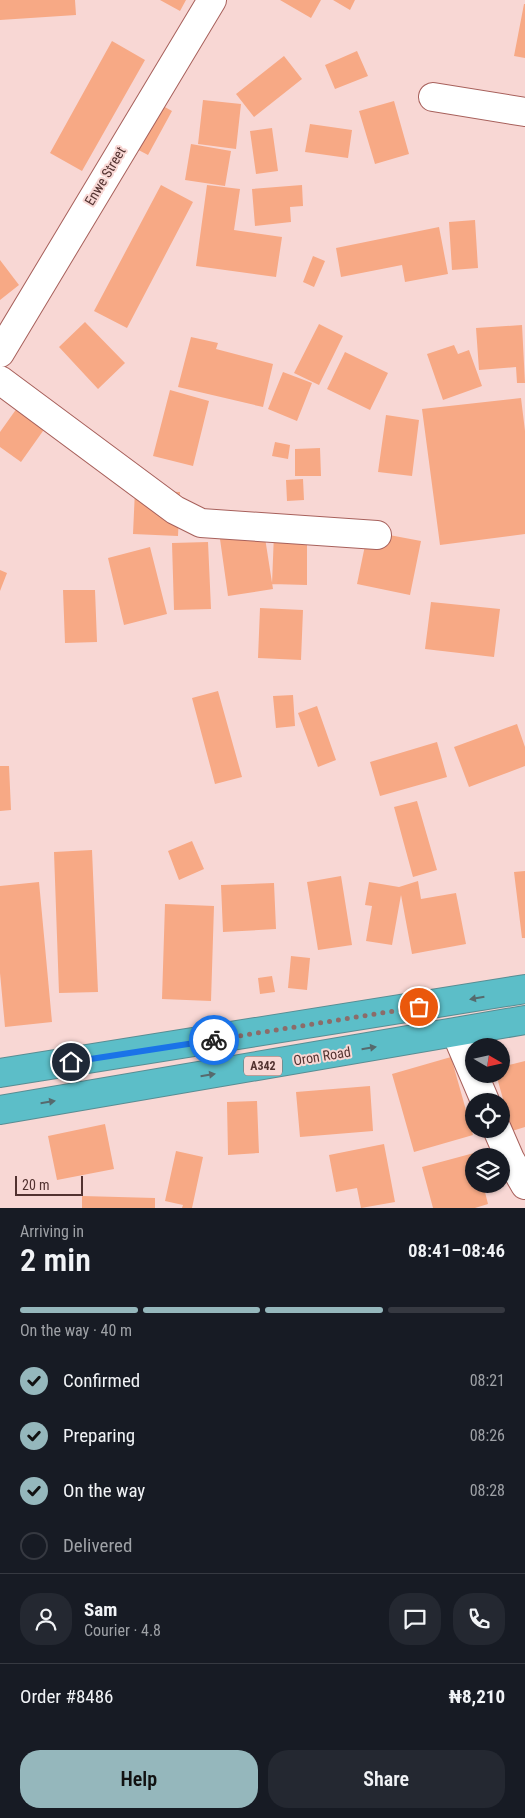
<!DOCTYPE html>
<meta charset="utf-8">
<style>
body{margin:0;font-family:"Roboto Condensed",sans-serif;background:#242831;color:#f1f3f6;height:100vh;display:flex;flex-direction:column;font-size:19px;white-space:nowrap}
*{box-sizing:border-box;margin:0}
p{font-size:16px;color:#9ea1a6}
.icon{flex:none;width:28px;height:28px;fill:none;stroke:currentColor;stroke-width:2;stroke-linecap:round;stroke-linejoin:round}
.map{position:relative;height:1208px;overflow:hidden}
.details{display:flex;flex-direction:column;background:#171b24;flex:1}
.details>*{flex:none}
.needle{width:32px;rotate:99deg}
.tools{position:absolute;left:465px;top:1038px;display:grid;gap:10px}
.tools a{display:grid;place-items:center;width:45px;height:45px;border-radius:50%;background:#171b24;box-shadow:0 1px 4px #0004;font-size:25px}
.scale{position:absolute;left:15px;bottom:12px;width:68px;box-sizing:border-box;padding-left:5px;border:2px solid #523230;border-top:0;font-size:14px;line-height:18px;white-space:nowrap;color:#523230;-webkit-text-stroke:4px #f8d7d4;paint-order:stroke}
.pin{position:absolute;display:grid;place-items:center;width:42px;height:42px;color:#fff;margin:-21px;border:2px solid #fff;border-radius:50%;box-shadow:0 1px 5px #0007}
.courier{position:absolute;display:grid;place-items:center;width:50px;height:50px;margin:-25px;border:4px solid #1a73e8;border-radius:50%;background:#fff;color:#222;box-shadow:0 1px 6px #0007}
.headline em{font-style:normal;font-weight:600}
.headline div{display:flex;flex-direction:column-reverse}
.headline{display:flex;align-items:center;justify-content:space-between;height:85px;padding:0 20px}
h1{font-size:32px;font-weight:600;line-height:38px}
.bar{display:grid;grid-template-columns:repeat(4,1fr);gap:8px 5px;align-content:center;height:60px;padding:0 20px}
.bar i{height:6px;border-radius:4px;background:#363941}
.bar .current{background:#95b7bc}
.bar p{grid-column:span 4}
.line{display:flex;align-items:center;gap:12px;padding:0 20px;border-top:1px solid #363941}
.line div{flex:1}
.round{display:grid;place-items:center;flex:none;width:52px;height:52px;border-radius:20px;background:#242831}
ol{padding:0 20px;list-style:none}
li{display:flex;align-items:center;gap:15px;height:55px}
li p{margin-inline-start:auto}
li .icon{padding:5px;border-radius:50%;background:#95b7bc;color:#111;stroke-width:4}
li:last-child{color:#9ea1a6}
li i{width:28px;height:28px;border:2px solid #363941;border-radius:50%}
.primary-button{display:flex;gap:10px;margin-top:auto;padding:10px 20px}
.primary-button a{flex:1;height:58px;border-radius:20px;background:#95b7bc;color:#111;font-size:20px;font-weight:600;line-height:58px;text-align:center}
.primary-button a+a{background:#242831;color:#f1f3f6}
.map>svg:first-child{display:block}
.building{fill:#f7a985}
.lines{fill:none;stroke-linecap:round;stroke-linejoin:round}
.minor-casing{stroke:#a7605b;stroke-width:30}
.highway-casing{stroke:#588d93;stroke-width:30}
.minor{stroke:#fff;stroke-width:28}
.highway{stroke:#5cbec8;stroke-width:28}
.oneway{fill:#566a6d}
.done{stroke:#8c6c69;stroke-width:5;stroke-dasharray:0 9}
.route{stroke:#1a73e8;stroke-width:6}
.labels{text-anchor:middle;stroke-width:4;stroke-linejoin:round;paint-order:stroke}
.shield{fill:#f8d7d4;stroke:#846461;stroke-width:1}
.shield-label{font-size:12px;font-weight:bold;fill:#523230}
.street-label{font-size:14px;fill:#523230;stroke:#f8d7d4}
</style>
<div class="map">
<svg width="525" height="1208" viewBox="0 0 525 1208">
<rect width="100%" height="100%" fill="#f8d7d4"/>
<path class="building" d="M 0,0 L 75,0 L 76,15 L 0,20 Z
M 160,0 L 186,0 L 180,11 Z
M 280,0 L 321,0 L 311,18 Z
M 333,0 L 355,0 L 350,10 Z
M 524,4 L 525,4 L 525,58 L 514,56 Z
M 112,41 L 145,60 L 82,171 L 50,153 Z
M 357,51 L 368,76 L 335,89 L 325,65 Z
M 284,56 L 302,79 L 254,117 L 236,94 Z
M 203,100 L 241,104 L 236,149 L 198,144 Z
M 154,101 L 172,111 L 148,155 L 129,145 Z
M 394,101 L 409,154 L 375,164 L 359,111 Z
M 310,124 L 352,130 L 348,158 L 305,152 Z
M 272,128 L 278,171 L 256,174 L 250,131 Z
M 191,144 L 231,151 L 225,186 L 185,180 Z
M 161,185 L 193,202 L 127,328 L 94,311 Z
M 207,185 L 240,189 L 234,230 L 282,237 L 276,277 L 196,266 Z
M 302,185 L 303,206 L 290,207 L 291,222 L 255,226 L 252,189 Z
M 475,220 L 478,268 L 452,270 L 449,222 Z
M 439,227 L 448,274 L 405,282 L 402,265 L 341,277 L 336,248 Z
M 313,256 L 325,261 L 314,287 L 303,282 Z
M 0,260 L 19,285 L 0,300 Z
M 85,322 L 125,363 L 98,389 L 59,347 Z
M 319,324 L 343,336 L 319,385 L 294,373 Z
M 522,325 L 525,383 L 517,383 L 516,367 L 479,370 L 476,328 Z
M 191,337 L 218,343 L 216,349 L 273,364 L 263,407 L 178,387 Z
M 454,345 L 458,354 L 469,350 L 482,386 L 443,400 L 427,354 Z
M 345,352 L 388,373 L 370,410 L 327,389 Z
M 283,372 L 312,383 L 297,421 L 268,409 Z
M 32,387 L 60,407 L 21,462 L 0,447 L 0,432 Z
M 170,390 L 209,401 L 193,466 L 153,456 Z
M 521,398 L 525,431 L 525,534 L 440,545 L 422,409 Z
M 386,415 L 419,420 L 412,476 L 378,472 Z
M 275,442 L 290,445 L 288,459 L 272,456 Z
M 320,448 L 321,476 L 295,476 L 295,449 Z
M 303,479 L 304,500 L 287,501 L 286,480 Z
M 135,490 L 180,492 L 178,536 L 133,534 Z
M 263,525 L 273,589 L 228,596 L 219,532 Z
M 368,531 L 421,541 L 410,595 L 357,584 Z
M 274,533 L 307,534 L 307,585 L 272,584 Z
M 208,542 L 211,609 L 174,610 L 172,543 Z
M 150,547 L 167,614 L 124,625 L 108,558 Z
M 0,570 L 7,573 L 0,591 Z
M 63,590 L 95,590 L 97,642 L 65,643 Z
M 431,602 L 500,609 L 494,657 L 425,649 Z
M 260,608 L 303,610 L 301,660 L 258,658 Z
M 218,691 L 242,777 L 215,784 L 192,698 Z
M 293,695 L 295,726 L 276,728 L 273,696 Z
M 317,706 L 336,760 L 318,767 L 298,713 Z
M 517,724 L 525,747 L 525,766 L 469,787 L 454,747 Z
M 437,742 L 447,777 L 380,796 L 370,762 Z
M 0,766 L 9,766 L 11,810 L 0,811 Z
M 417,801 L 437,870 L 413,877 L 394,807 Z
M 192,841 L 204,869 L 179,880 L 168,851 Z
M 92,850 L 98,992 L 59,993 L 54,852 Z
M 525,871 L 525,938 L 522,938 L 514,872 Z
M 341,876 L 352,945 L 318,950 L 307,882 Z
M 418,881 L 421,899 L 456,893 L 466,944 L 412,954 L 401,895 L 392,945 L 366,941 L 372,906 L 365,905 L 369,882 L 399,887 Z
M 39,882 L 52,1022 L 5,1027 L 0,973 L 0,886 Z
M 274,883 L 276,929 L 223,932 L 221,885 Z
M 165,904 L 214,906 L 211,1001 L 162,999 Z
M 291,956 L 310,958 L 307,990 L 288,988 Z
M 272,976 L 275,992 L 260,994 L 258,978 Z
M 451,1057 L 473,1135 L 414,1152 L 392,1074 Z
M 525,1061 L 525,1127 L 512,1131 L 496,1074 L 501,1074 L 501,1067 Z
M 370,1086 L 373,1131 L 300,1137 L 296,1092 Z
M 257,1101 L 259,1153 L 228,1155 L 227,1102 Z
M 105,1124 L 114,1169 L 57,1180 L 48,1136 Z
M 384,1144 L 395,1202 L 361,1208 L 357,1188 L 336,1192 L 329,1155 Z
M 176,1151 L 203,1157 L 192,1208 L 182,1208 L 183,1205 L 165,1201 Z
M 474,1153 L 474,1184 L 483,1184 L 488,1204 L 475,1208 L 433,1208 L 422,1167 Z
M 82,1196 L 155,1198 L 155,1208 L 82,1208 Z"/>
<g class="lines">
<defs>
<path id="minor" d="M 433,97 L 525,112
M 0,353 L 212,0
M 0,380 L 175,510 L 201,523 L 377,535
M 456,1033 L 485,1101
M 497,1129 L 510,1159 L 525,1185"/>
<path id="highway" d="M 0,1073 L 525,989
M 0,1110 L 525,1020"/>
</defs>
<use href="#minor" class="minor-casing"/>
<use href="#highway" class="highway-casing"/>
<use href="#minor" class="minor"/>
<use href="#highway" class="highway"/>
</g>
<defs><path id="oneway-solid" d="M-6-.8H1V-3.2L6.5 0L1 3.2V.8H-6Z" transform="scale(1.25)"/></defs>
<g class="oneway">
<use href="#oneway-solid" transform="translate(477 998) rotate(170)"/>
<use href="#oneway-solid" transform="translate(369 1048) rotate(-9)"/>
<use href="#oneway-solid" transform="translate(208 1075) rotate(-9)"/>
<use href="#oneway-solid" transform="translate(48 1102) rotate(-9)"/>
</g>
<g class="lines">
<path class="done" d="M 214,1040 L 419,1007"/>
<path class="route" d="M 71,1062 L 214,1040"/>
</g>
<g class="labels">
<rect class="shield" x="244" y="1056.5" width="38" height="19" rx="4"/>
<g class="shield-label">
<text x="263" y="1070">A342</text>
</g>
<g class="street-label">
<text transform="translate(105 176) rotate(-59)" y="5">Enwe Street</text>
<text transform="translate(322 1056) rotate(-9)" y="5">Oron Road</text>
</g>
</g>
</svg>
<div class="tools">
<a><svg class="needle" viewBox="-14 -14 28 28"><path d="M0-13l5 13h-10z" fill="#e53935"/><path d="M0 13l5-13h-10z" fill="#9ea1a6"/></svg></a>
<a><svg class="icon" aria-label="locate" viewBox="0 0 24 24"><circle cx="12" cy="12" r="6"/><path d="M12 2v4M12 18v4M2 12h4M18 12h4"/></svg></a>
<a><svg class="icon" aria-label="layers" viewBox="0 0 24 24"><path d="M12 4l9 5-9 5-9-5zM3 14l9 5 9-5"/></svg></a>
</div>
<div class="scale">20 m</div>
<div class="pin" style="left:419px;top:1007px;background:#ea580c"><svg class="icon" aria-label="bag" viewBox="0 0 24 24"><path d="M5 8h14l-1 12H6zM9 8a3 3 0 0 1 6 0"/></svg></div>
<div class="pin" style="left:71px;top:1062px;background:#1f2937"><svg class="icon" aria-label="home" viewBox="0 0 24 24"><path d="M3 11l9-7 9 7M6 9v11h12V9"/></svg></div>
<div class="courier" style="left:214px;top:1040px"><svg class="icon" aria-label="bike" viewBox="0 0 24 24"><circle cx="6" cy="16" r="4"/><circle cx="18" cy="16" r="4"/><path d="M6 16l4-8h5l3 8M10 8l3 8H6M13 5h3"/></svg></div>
</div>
<section class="details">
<div class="headline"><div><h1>2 min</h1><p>Arriving in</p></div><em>08:41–08:46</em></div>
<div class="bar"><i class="current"></i><i class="current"></i><i class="current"></i><i></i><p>On the way · 40 m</p></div>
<ol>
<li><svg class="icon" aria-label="check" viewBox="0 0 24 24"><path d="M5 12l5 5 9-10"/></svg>Confirmed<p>08:21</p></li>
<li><svg class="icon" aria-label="check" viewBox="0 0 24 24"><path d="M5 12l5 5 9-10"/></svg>Preparing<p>08:26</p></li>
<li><svg class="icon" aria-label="check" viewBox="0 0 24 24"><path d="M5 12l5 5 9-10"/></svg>On the way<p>08:28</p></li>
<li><i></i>Delivered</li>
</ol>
<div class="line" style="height:90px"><a class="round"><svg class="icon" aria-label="person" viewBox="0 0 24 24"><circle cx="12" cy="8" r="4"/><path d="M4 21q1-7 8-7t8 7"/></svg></a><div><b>Sam</b><p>Courier · 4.8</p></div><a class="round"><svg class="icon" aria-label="chat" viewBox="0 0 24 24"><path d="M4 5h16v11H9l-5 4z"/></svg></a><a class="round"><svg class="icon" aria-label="phone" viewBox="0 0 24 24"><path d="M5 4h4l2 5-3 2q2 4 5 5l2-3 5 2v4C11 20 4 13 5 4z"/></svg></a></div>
<div class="line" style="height:65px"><div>Order #8486</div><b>₦8,210</b></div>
<div class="primary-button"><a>Help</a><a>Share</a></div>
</section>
